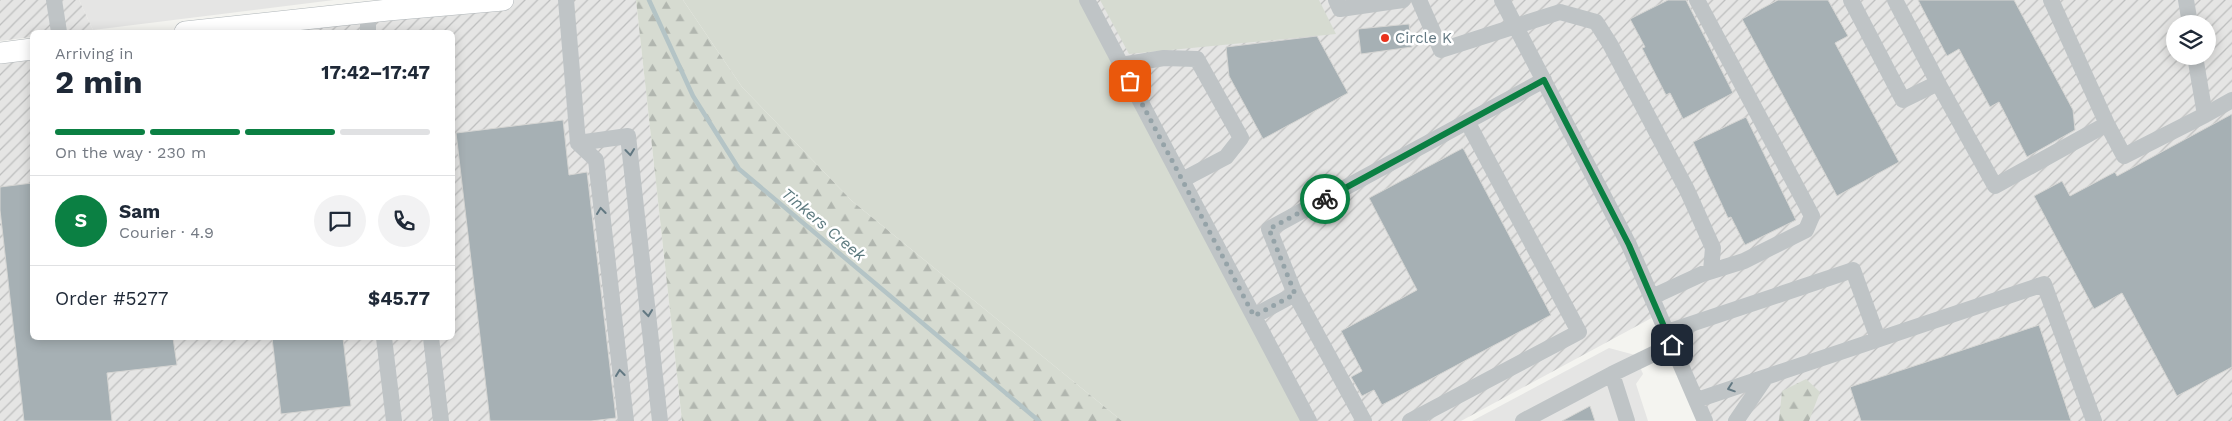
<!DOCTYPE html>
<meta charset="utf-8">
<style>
body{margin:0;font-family:"Work Sans",sans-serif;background:#f2f2f3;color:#1f2937;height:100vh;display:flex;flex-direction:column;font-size:19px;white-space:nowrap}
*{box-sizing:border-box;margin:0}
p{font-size:16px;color:#747a83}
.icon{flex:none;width:28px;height:28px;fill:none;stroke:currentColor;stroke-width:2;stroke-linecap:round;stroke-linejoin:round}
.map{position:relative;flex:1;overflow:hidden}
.drawer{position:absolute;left:30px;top:30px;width:425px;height:310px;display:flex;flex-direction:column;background:#fff;border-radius:8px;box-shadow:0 2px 12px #0003}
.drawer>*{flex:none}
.buttons{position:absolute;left:2166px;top:15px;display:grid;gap:10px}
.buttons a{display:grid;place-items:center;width:50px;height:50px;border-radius:50%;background:#fff;box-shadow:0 2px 12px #0003;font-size:25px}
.pin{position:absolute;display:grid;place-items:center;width:42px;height:42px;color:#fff;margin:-21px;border-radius:10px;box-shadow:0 2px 8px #0006}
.courier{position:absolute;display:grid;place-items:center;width:50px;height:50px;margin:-25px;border:4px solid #0b8043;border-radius:50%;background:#fff;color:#222;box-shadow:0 1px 6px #0007}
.overview em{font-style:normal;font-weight:700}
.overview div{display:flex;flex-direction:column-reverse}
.overview{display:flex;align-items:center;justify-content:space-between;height:85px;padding:0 25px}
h1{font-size:32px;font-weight:700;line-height:38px}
.bar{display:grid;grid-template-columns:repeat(4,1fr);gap:8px 5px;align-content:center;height:60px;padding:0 25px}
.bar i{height:6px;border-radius:4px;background:#e0e1e3}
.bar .on{background:#0b8043}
.bar p{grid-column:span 4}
.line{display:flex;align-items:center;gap:12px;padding:0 25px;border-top:1px solid #e0e1e3}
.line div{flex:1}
.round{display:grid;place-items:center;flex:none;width:52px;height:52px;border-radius:26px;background:#f2f2f3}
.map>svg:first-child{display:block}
.built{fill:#e5e5e4}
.industrial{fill:url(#industrial-furrows);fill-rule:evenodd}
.green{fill:#d6dbd1}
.forest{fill:url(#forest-firs)}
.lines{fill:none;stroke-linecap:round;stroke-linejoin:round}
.stream{stroke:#b4c4c6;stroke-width:4.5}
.building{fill:#a6b0b4;stroke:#d5d5d3}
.major-casing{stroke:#b0b6b9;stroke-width:22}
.minor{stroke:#bfc4c6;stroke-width:16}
.major{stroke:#fff;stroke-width:21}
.oneway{stroke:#627882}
.done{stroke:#95a3a8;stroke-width:5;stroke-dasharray:0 9}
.route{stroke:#0b8043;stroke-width:6}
.poi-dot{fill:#e9321c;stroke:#fff;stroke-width:2}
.labels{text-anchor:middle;stroke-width:5;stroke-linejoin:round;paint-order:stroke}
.poi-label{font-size:15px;fill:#627882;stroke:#fff;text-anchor:start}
.water-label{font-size:16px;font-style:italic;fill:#5e7b80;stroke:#fff}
</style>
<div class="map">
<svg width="2232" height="421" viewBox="0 0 2232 421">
<defs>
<pattern id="industrial-furrows" width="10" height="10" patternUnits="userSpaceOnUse" patternTransform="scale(1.25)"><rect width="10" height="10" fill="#e5e5e4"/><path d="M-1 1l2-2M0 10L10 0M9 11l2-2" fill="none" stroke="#bdbebe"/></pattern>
<pattern id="forest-firs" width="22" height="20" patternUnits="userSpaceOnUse" patternTransform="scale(1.25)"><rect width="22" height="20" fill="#d6dbd1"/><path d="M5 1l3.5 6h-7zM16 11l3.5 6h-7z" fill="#b1b6af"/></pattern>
</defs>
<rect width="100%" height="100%" fill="#f4f4f0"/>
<path class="built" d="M 79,0 L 334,0 L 93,30 Z
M 1609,348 L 1635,355 L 1643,374 L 1636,384 L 1648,421 L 1472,421 Z"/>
<path class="industrial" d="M 0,0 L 79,0 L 93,30 L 32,32 L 32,37 L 0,41 Z
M 503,0 L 636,0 L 682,421 L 0,421 L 0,53 L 32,49 L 32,338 L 452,338 L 452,32 L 185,32 Z
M 1087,0 L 2232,0 L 2232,421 L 1705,421 L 1659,314 L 1461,421 L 1309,421 ZM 2175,24 L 2208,24 L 2208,56 L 2175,56 Z"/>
<path class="green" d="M 683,0 L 1087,0 L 1309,421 L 1122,421 L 852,201 L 742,87 Z
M 1100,0 L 1319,0 L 1336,34 L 1129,54 Z"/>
<path class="forest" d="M 636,0 L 683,0 L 742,87 L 852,201 L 1122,421 L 682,421 Z
M 1806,379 L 1820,392 L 1809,421 L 1779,421 L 1782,391 Z"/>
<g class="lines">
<path class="stream" d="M 649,0 L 693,96 L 739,169 L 1039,421"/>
</g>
<path class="building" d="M 1668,0 L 1686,0 L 1733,93 L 1683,119 L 1670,93 L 1666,95 L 1642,48 L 1645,47 L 1630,19 Z
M 1778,0 L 1828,0 L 1848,36 L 1835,43 L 1899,162 L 1837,196 L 1742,19 Z
M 1918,0 L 2014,0 L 2073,110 L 2075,130 L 2027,157 L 1999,102 L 1990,107 L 1959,49 L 1947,56 Z
M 1409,24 L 1412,47 L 1361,54 L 1358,29 Z
M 1317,36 L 1348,93 L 1263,139 L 1229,76 L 1226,47 Z
M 2232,114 L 2232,367 L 2177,396 L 2122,293 L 2094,309 L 2034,196 L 2062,181 L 2070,196 L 2115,172 L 2117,176 Z
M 1746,117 L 1796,220 L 1745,245 L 1731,217 L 1728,218 L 1693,142 Z
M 563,120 L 569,175 L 587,172 L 616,418 L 591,421 L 490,421 L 456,133 Z
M 1463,148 L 1551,315 L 1382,405 L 1374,390 L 1362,396 L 1351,377 L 1362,371 L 1341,331 L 1417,290 L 1369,198 Z
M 32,183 L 32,338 L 173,338 L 177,365 L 107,373 L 112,421 L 24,421 L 0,210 L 0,187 Z
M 2039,325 L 2071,421 L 1861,421 L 1850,387 Z
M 272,338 L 343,338 L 351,406 L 281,414 Z
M 1590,406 L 1595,421 L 1562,421 Z"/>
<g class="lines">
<defs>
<path id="major" d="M 185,32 L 388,10 L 503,0
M 0,53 L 32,49"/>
</defs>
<use href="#major" class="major-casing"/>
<path class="minor" d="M 54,0 L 59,32
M 566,0 L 578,143 L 596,160 L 626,421
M 1087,0 L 1309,421
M 1336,0 L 1340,9 L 1403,0
M 1419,0 L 1441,50 L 1560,12 L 1596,22 L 1610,44 L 1687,190 L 1713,248 L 1711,271
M 1502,0 L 1629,245 L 1705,421
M 1851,0 L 1903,100 L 1938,83 L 1895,0
M 2051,0 L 2107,124
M 2186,0 L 2190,24
M 368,13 L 368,32
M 1121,65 L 1164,58 L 1197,59 L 1241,138 L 1226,157 L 1182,180
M 1938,83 L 1995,186 L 2107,124 L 2124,156 L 2205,115 L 2195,56
M 2205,115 L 2232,100
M 578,143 L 628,136 L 660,421
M 1295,294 L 1364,421
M 1652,297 L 1702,274 L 1744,261 L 1806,230 L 1812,216 L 1697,0
M 1254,316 L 1295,294 L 1269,229 L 1544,80
M 1667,332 L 1853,270 L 1878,339
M 384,338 L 394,421
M 431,338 L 441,421
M 1697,400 L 2044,284 L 2094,421
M 1410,421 L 1579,332 L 1468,123
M 1523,421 L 1612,374
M 1627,421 L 1612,374 L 1672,345
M 1736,421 L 1766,377"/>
<use href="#major" class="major"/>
</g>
<defs><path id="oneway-chevron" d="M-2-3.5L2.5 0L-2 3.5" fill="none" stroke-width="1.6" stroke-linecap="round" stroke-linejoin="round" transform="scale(1.25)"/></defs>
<g class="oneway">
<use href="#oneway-chevron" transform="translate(630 152) rotate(84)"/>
<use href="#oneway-chevron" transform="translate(601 211) rotate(-97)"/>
<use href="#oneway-chevron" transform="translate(648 313) rotate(84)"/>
<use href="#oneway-chevron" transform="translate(620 373) rotate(-97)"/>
<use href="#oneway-chevron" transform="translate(1731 388) rotate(161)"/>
</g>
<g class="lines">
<path class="done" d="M 1130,81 L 1254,316 L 1295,294 L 1269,229 L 1325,199"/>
<path class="route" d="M 1325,199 L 1544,80 L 1629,245 L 1672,345"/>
</g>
<circle class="poi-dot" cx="1385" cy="38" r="5"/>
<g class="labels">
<g class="poi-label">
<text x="1395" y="43">Circle K</text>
</g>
<g class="water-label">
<text transform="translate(824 224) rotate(40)" y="6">Tinkers Creek</text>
</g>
</g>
</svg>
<div class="buttons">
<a><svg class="icon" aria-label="layers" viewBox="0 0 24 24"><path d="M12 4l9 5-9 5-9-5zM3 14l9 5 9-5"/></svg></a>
</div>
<div class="pin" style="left:1130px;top:81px;background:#ea580c"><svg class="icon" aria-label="bag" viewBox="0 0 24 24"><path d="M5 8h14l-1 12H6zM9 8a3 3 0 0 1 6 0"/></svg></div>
<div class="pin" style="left:1672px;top:345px;background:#1f2937"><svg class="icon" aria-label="home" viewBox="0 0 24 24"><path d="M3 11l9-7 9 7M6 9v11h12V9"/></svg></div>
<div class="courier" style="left:1325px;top:199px"><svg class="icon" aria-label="bike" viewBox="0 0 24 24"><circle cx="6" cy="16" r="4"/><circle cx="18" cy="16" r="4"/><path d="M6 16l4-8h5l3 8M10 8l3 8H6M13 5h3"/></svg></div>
<section class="drawer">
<div class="overview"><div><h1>2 min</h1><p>Arriving in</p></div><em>17:42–17:47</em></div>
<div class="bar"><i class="on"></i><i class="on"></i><i class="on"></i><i></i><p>On the way · 230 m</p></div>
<div class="line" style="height:90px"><b class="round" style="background:#0b8043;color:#fff">S</b><div><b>Sam</b><p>Courier · 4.9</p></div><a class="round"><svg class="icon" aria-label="chat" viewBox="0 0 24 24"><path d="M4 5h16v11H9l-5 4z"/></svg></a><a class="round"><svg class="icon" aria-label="phone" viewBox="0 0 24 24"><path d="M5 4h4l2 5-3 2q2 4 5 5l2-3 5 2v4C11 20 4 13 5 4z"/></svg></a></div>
<div class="line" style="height:65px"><div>Order #5277</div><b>$45.77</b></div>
</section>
</div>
